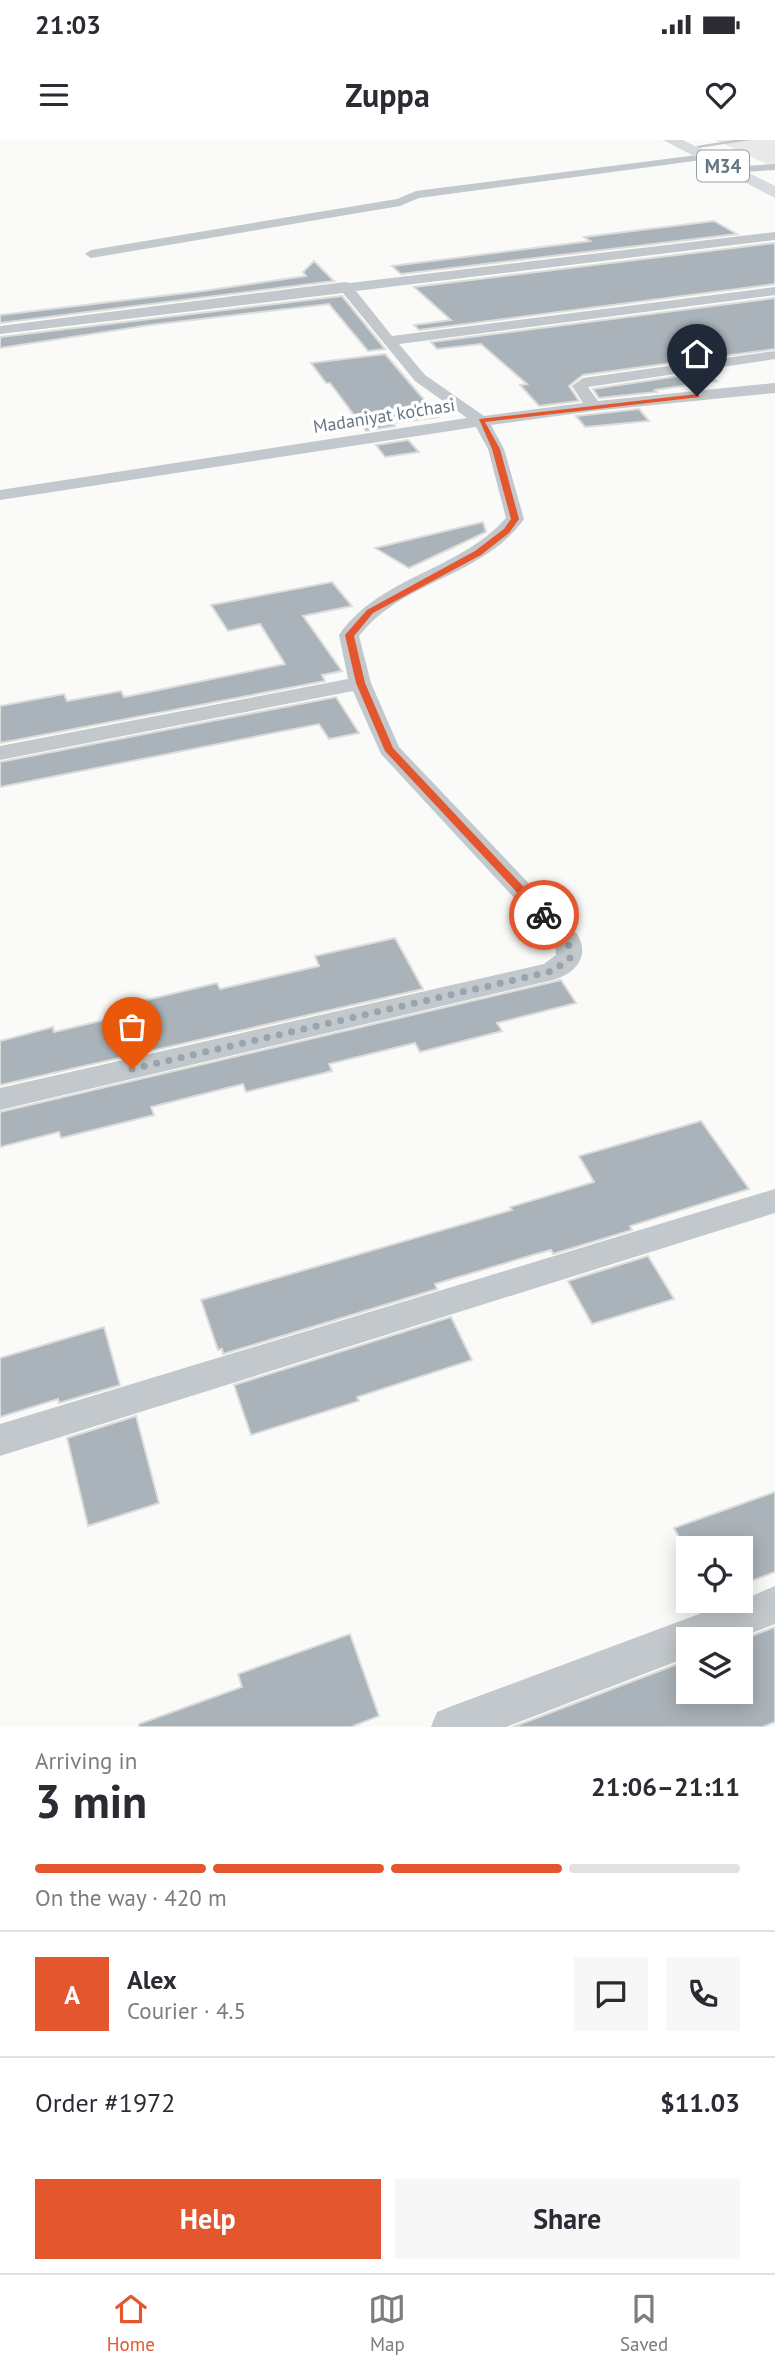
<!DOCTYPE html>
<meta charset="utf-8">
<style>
body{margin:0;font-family:"PT Sans",sans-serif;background:#f7f7f7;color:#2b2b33;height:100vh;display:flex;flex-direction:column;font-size:26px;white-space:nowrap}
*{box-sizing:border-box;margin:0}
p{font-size:23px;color:#7c7c81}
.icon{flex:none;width:38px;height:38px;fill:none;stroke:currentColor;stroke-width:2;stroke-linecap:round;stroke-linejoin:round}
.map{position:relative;height:1587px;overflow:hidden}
.details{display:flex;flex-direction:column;background:#fff;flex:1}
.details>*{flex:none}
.buttons{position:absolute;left:676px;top:1396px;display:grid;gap:14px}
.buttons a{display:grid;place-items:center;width:77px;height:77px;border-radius:0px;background:#fff;box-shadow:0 4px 18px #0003;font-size:35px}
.pin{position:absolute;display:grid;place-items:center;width:60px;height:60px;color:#fff;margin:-72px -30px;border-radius:50% 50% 50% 0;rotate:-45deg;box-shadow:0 0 7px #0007}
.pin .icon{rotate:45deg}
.courier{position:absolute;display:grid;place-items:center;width:70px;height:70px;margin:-35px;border:5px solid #e4572e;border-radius:50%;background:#fff;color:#222;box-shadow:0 2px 9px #0007}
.summary em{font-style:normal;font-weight:700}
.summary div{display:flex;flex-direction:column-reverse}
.summary{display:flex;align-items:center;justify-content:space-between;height:119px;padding:0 35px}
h1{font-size:46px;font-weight:700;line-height:52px}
.bar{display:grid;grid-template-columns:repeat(4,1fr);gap:10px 7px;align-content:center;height:84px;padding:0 35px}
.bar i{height:9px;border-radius:5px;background:#e1e1e2}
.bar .active{background:#e4572e}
.bar p{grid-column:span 4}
.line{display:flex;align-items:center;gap:18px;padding:0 35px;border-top:2px solid #e1e1e2}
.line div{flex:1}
.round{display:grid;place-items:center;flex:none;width:74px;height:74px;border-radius:0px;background:#f7f7f7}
.primary-button{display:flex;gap:14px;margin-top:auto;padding:14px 35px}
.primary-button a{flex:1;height:80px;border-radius:0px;background:#e4572e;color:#fff;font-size:28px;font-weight:700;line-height:80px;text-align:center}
.primary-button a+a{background:#f7f7f7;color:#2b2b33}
.status{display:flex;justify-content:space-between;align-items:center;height:49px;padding:0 35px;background:#fff;direction:ltr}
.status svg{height:19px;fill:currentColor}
header{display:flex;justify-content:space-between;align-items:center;height:91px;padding:0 35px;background:#fff;font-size:32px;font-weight:700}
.tab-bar{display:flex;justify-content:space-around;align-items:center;height:98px;border-top:2px solid #e1e1e2;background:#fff;font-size:19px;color:#7c7c81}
.tab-bar a{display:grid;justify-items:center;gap:4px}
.tab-bar .active{color:#e4572e}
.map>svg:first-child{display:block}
.built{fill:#e8e9e9}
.building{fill:#aab3b9;stroke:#dcdcda;stroke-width:2}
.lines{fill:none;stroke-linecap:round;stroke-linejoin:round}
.lane{fill:#c3c8cc;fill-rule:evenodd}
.street{fill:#c3c8cc;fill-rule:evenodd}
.primary{fill:#d6dbdf;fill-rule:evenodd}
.route{fill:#e4572e}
.done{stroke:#99a4ac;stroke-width:7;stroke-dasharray:0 12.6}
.labels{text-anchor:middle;stroke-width:7;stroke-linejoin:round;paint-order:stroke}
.far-street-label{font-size:18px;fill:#657683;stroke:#fff}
.shield{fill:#fff;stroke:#939fa8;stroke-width:2}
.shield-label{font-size:19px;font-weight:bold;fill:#657683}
</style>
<div class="status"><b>21:03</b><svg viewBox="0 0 49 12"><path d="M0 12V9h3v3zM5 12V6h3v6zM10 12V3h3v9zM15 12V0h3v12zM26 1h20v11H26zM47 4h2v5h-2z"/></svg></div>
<header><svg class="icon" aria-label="menu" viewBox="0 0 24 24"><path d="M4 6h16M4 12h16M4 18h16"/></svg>Zuppa<svg class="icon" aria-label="heart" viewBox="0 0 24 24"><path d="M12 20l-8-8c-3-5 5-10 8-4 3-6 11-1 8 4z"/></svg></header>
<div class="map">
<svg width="775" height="1587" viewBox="0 0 775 1587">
<rect width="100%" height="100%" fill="#fafaf8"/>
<path class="built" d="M 715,0 L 775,0 L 775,28 L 774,27 Z"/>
<path class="building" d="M 714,81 L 737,94 L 401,134 L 392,126 L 590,101 L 584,97 Z
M 775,103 L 775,144 L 419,190 L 414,185 L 451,180 L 414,147 Z
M 314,121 L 334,141 L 0,183 L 0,175 L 203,151 L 306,136 L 303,132 Z
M 342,156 L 385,209 L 368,211 L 329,164 L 150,185 L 0,208 L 0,197 Z
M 775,158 L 775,209 L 583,235 L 569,246 L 579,261 L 539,266 L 520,245 L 527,244 L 481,204 L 437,209 L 431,202 Z
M 385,214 L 439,277 L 392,283 L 395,286 L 366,291 L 330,243 L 326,243 L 311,223 Z
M 705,232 L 717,241 L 655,250 L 657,252 L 599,258 L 593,249 Z
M 639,269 L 649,281 L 585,287 L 576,276 Z
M 408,300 L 419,312 L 385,317 L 376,305 Z
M 483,382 L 486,392 L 409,428 L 375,408 Z
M 332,442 L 352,466 L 303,476 L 342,531 L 322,535 L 325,541 L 0,603 L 0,566 L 64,554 L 67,561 L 121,551 L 124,557 L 285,524 L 260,484 L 228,491 L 211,465 Z
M 336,557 L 359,593 L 329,599 L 319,584 L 0,647 L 0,622 Z
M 395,798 L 423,849 L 0,945 L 0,901 L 53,887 L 54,892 L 146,870 L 142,861 L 217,843 L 220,849 L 319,826 L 315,816 Z
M 561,840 L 576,863 L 497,883 L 502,891 L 420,912 L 415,903 L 329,924 L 332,931 L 246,952 L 243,944 L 151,967 L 154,975 L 61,998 L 59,992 L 0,1007 L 0,972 Z
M 701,981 L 749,1049 L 630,1086 L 632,1090 L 553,1114 L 551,1110 L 536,1114 L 435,1144 L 437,1149 L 223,1214 L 222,1209 L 218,1210 L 201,1160 L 512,1070 L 510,1067 L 594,1042 L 579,1016 Z
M 648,1116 L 674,1159 L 592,1184 L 568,1141 Z
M 451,1177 L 472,1220 L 357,1257 L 359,1261 L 251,1295 L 234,1245 Z
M 104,1187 L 120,1245 L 59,1263 L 58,1259 L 0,1277 L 0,1218 Z
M 136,1276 L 159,1363 L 88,1386 L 67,1298 Z
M 775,1352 L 775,1432 L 740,1445 L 740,1409 L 685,1409 L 674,1388 Z
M 775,1487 L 775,1582 L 762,1587 L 513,1587 L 688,1520 L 688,1552 L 740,1552 L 740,1500 Z
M 350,1494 L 379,1576 L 351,1587 L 139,1587 L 139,1584 L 242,1547 L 238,1534 Z"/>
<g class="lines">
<path class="lane" d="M 734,0 L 751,0 L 699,8 L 696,6 Z"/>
<path class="street" d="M 705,14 L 711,17 L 709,19 L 419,58 L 400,66 L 91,118 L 85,114 L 91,110 L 397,59 L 416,51 Z
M 775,24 L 775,30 L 745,32 L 739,29 L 745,26 Z
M 775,92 L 775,100 L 356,151 L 392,196 L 775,147 L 775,155 L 399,204 L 425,235 L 484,276 L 583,263 L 572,246 L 583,238 L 775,211 L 775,219 L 588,247 L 598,261 L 775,243 L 775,253 L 593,271 L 491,285 L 504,309 L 524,379 C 483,437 402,440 359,496 L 371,543 L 399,607 L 577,794 C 591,816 575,834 553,840 L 0,970 L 0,948 L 544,824 L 556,815 L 555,802 L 381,614 L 353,551 L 0,620 L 0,606 L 348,539 L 339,495 C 380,436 459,431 506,378 L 488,309 L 476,287 L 0,360 L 0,350 L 467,278 L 415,241 L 343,153 L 0,194 L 0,186 L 345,142 L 350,143 Z
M 775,1049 L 775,1073 L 0,1316 L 0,1284 Z
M 775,1446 L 775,1484 L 734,1500 L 688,1500 L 688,1517 L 506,1587 L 431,1587 L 437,1572 L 452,1566 L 734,1461 L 740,1461 Z"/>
<path class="primary" d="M 663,0 L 683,0 L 775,46 L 775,58 Z"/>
</g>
<path class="route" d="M 697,254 L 700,257 L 485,282 L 500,309 L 519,379 L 509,393 L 481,415 L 373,473 L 354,496 L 365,543 L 393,608 L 550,775 L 540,777 L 385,611 L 356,543 L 345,495 L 367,470 L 475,411 L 504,389 L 511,379 L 492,309 L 479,279 Z"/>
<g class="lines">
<path class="done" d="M 132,929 L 553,831 L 570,818 L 568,800 L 544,775"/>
</g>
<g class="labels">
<g class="far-street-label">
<text transform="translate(384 276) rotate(-9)" y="6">Madaniyat ko'chasi</text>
</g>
<rect class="shield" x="697" y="10.5" width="52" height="31" rx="5"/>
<g class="shield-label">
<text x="723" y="33">M34</text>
</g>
</g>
</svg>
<div class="buttons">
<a><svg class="icon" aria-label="locate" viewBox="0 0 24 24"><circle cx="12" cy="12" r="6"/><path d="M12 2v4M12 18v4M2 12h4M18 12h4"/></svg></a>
<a><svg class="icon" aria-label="layers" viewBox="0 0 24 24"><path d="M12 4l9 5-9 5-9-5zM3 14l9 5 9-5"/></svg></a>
</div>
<div class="pin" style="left:132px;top:929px;background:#ea580c"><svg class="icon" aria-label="bag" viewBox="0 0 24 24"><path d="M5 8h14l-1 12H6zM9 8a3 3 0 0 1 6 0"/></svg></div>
<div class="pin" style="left:697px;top:256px;background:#1f2937"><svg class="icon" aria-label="home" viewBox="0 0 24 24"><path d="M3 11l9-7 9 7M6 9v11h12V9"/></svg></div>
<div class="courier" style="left:544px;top:775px"><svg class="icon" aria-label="bike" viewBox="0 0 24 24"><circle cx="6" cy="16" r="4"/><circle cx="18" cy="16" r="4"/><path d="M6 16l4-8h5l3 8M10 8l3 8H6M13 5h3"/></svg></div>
</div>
<section class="details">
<div class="summary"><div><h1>3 min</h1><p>Arriving in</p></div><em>21:06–21:11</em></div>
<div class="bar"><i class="active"></i><i class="active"></i><i class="active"></i><i></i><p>On the way · 420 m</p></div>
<div class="line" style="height:126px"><b class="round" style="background:#e4572e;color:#fff">A</b><div><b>Alex</b><p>Courier · 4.5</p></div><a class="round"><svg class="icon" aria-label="chat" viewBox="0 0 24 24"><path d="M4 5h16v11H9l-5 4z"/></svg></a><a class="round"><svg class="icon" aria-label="phone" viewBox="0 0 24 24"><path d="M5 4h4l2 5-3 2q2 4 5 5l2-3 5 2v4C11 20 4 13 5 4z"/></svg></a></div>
<div class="line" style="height:91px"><div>Order #1972</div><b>$11.03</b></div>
<div class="primary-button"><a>Help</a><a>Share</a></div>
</section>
<nav class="tab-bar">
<a class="active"><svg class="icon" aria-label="home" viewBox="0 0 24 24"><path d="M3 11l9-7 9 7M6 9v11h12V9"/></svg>Home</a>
<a><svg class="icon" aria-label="map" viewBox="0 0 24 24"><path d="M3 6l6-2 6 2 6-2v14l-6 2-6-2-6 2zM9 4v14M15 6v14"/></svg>Map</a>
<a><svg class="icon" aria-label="saved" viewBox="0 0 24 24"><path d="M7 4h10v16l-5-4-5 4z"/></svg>Saved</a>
</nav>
